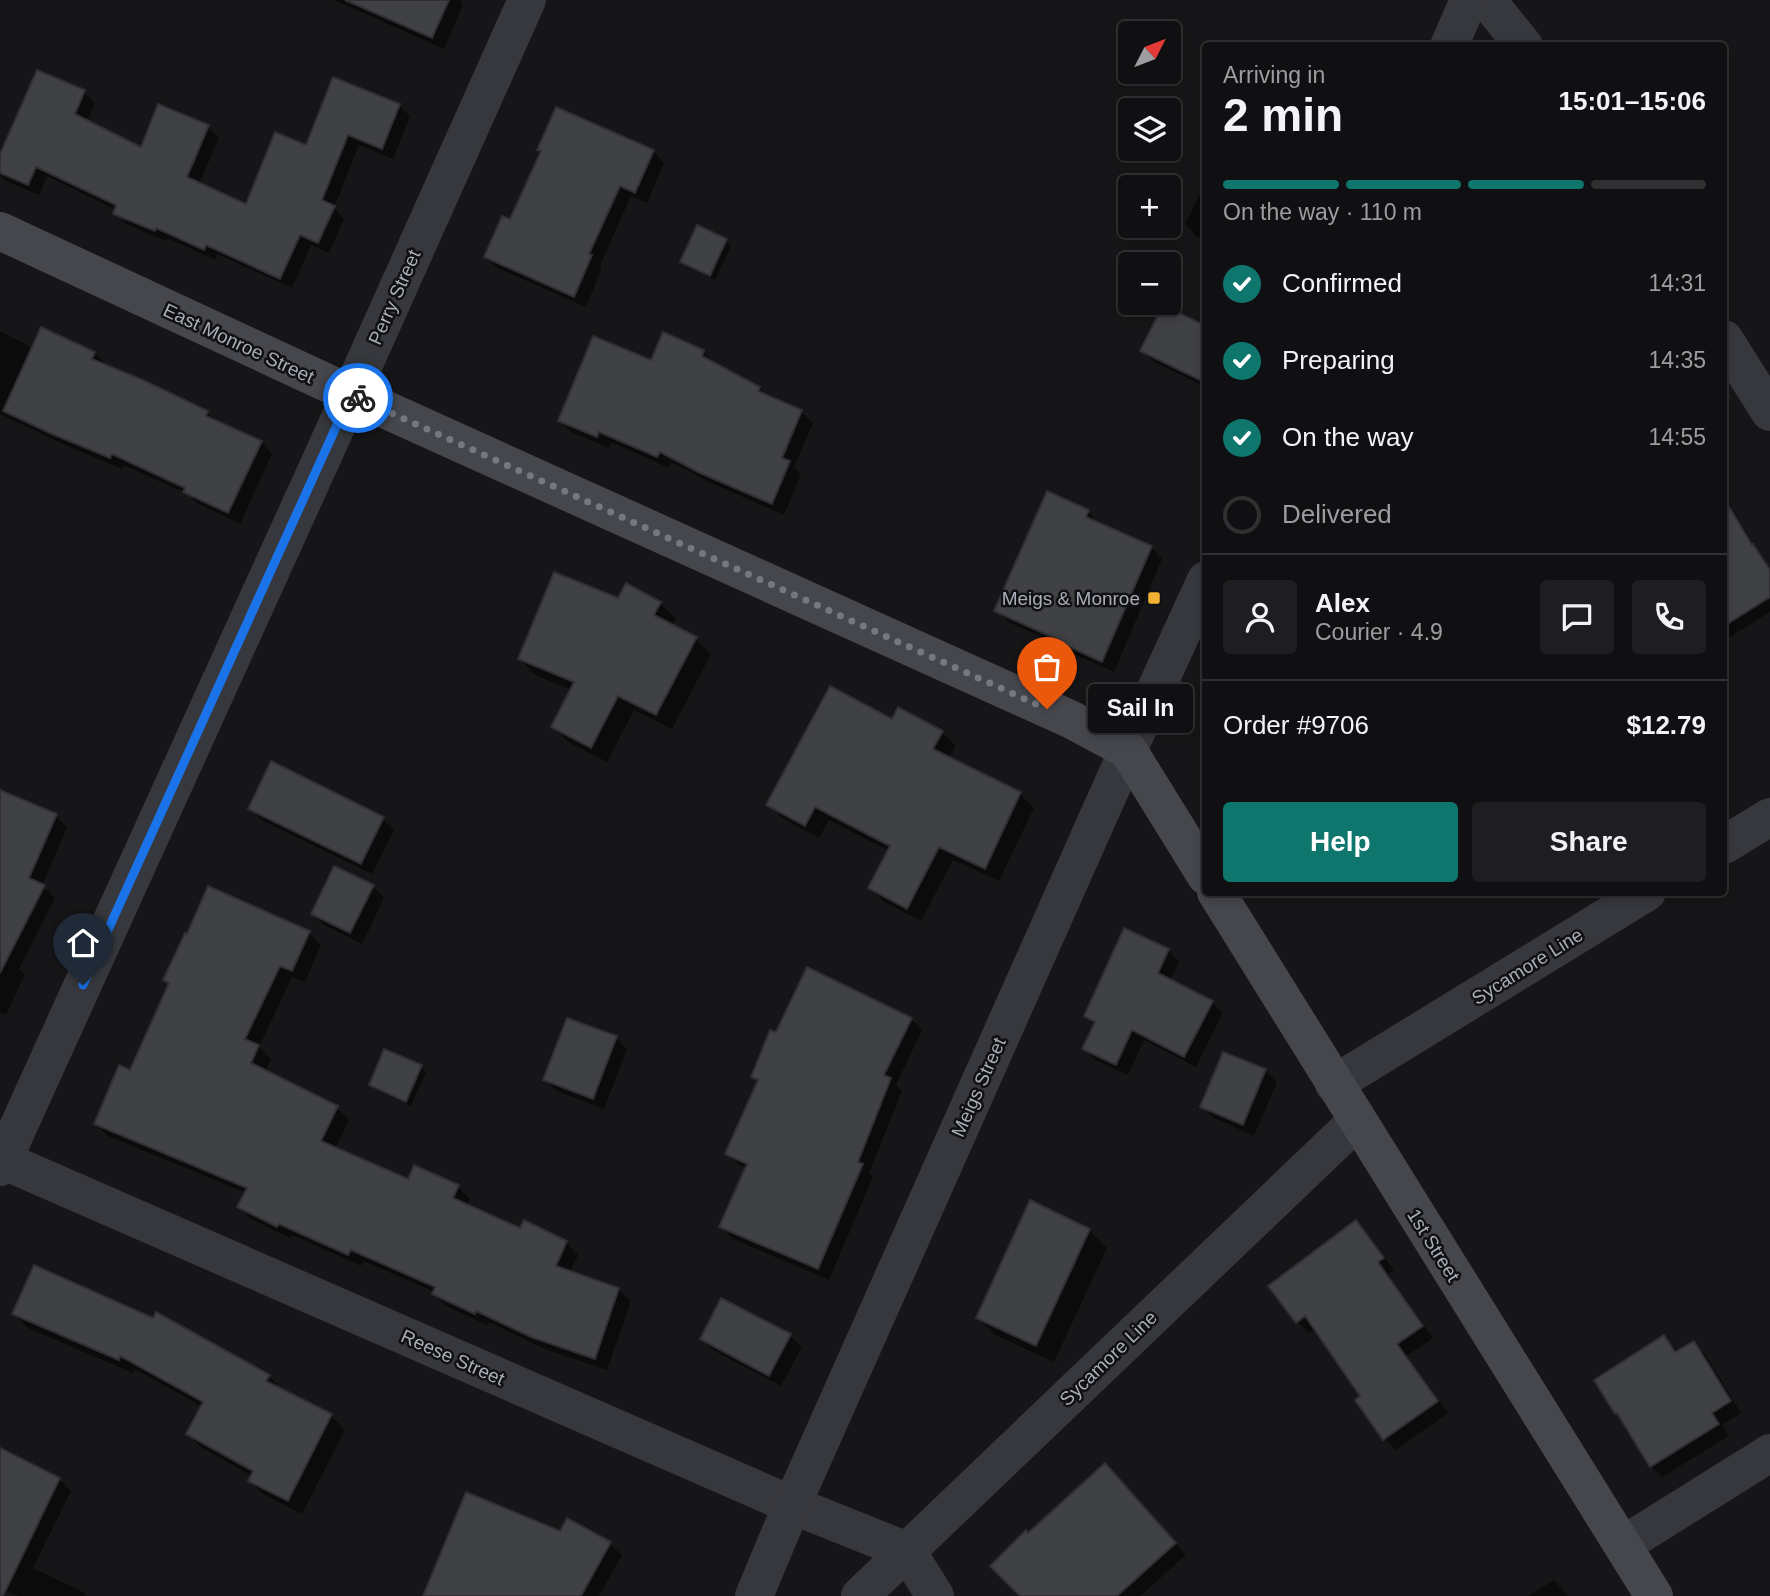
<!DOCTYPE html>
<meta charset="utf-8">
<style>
body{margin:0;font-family:Arial,sans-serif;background:#1e1e20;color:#f1f3f6;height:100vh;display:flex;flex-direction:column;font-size:26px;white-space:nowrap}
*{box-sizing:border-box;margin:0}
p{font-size:23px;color:#9c9d9f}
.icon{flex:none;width:38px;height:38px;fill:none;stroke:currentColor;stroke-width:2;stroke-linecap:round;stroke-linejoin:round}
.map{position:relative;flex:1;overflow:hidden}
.panel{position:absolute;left:1202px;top:42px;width:525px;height:854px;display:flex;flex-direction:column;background:#101012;border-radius:7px;box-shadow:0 4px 10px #0003,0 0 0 2px #303032}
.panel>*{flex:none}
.needle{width:46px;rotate:48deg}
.fabs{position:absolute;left:1118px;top:21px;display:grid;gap:14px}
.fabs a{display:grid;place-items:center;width:63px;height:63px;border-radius:7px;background:#101012;box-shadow:0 4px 10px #0003,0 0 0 2px #303032;font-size:35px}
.pin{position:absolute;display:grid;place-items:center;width:60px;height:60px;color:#fff;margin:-72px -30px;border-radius:50% 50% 50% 0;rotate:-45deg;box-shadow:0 0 7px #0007}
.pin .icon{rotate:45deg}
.courier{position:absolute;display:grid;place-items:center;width:70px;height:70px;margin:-35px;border:5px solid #1a73e8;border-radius:50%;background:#fff;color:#222;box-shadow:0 2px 9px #0007}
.bubble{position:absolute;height:49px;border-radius:7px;background:#101012;box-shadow:0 4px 10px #0003,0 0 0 2px #303032;font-size:23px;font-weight:700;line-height:49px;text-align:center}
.headline em{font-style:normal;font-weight:700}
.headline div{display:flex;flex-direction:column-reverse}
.headline{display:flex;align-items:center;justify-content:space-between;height:119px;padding:0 21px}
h1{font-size:46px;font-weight:700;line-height:52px}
.bar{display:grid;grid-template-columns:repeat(4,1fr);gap:10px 7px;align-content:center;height:84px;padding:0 21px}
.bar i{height:9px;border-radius:5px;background:#303032}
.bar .selected{background:#0f766e}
.bar p{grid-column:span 4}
.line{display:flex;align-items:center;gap:18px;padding:0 21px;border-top:2px solid #303032}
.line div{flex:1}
.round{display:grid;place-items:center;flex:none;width:74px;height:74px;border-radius:7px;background:#1e1e20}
ol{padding:0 21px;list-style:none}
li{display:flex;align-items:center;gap:21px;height:77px}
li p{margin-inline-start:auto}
li .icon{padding:7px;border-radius:50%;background:#0f766e;color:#fff;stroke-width:4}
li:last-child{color:#9c9d9f}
li i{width:38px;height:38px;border:4px solid #303032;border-radius:50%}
.cta{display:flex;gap:14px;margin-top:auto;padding:14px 21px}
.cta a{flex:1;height:80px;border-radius:7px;background:#0f766e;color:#fff;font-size:28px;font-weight:700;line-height:80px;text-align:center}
.cta a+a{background:#1e1e20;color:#f1f3f6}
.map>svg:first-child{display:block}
.shadow{fill:#0007}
.building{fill:#404145;stroke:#303034;stroke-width:2}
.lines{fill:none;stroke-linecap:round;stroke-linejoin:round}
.minor{stroke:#37383d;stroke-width:38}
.tertiary{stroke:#37383d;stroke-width:38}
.secondary{stroke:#45474d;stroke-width:38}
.done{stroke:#757880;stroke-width:7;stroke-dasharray:0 12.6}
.route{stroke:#1a73e8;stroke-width:9}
.poi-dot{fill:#f2b134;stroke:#111113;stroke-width:2.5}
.labels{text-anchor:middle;stroke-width:5;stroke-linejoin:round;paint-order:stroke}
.street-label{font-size:19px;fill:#a8adb8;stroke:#111113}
.poi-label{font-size:19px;fill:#a8adb8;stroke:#111113;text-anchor:end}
</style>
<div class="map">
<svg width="1770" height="1596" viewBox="0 0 1770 1596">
<rect width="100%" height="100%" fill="#161618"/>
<path class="shadow" d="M 334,0 L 461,0 L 461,2 L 463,5 L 444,49 Z
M 84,92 L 95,103 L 87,122 L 142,149 L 208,127 L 219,138 L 199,184 L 247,206 L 307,147 L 399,106 L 410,116 L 393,159 L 359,145 L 334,208 L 344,219 L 329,253 L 311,245 L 292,288 L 217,254 L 215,260 L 167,238 L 166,241 L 126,224 L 115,213 L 116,210 L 47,176 L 39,195 L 6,181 L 0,175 L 0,158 Z
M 539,149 L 653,151 L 664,163 L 647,203 L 631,196 L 600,266 L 602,268 L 586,307 L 497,268 L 486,257 L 510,222 L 542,152 Z
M 1206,182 L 1206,241 L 1196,236 L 1185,224 Z
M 726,241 L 731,246 L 715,280 L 688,267 L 683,262 Z
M 1206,328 L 1206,387 L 1154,362 L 1142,351 Z
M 0,331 L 33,348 L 94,353 L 106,364 L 105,366 L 207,413 L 217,423 L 261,442 L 272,454 L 240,524 L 197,503 L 188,494 L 123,465 L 122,469 L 65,445 L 0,414 Z
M 703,352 L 715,363 L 759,388 L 767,397 L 801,412 L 813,423 L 794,467 L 801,474 L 784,515 L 713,484 L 671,462 L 669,468 L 611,442 L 609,448 L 571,432 L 560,421 L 652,362 Z
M 1724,499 L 1730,505 L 1758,552 L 1770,568 L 1770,612 L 1724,641 Z
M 1088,511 L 1099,523 L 1099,524 L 1151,547 L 1162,559 L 1114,672 L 1069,652 L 1064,647 L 1008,622 L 997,610 Z
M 619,600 L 660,603 L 676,619 L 672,626 L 695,639 L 711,654 L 672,729 L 634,710 L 607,762 L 568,742 L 553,726 L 572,690 L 535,675 L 520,659 Z
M 892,722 L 942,732 L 956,746 L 949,759 L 1020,794 L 1034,808 L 999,881 L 953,860 L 921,921 L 884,902 L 870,888 L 889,851 L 829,820 L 819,838 L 782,818 L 768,804 Z
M 0,791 L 56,816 L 67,827 L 42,886 L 55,898 L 19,969 L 25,974 L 6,1015 L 0,1013 Z
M 250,808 L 383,819 L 394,830 L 372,874 L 261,820 Z
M 373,886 L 384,898 L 362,944 L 324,925 L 313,914 Z
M 309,933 L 321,945 L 305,982 L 292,977 L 259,1047 L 271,1059 L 265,1072 L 337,1108 L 349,1120 L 335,1149 L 409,1181 L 458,1187 L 470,1199 L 467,1206 L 521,1230 L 566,1242 L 578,1255 L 570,1273 L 618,1289 L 631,1301 L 607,1370 L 545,1349 L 489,1322 L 487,1325 L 446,1306 L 434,1294 L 435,1292 L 363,1261 L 361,1266 L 292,1235 L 290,1238 L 251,1219 L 239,1207 L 246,1193 L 108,1136 L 96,1124 L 131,1072 L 170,985 L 165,980 Z
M 1168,950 L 1179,962 L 1170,981 L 1212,1002 L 1223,1013 L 1196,1067 L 1144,1040 L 1128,1075 L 1095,1060 L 1084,1049 L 1095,1025 L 1086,1016 Z
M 911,1019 L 922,1030 L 896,1085 L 902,1091 L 869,1173 L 873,1177 L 829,1280 L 733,1239 L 721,1227 L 747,1168 L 739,1165 L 727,1153 L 759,1083 L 753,1077 L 776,1034 Z
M 616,1038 L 627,1049 L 604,1109 L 556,1091 L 545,1080 Z
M 1224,1054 L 1265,1071 L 1277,1082 L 1254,1136 L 1214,1118 L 1202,1107 Z
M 421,1067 L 426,1072 L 411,1106 L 376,1090 L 371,1084 Z
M 1356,1223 L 1367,1234 L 1394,1270 L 1388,1274 L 1433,1338 L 1407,1356 L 1448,1413 L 1396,1450 L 1385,1439 L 1362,1397 L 1315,1328 L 1309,1333 L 1297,1322 Z
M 1089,1230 L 1107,1248 L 1054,1362 L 995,1335 L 978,1318 Z
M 722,1300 L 790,1336 L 802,1347 L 781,1386 L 713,1350 L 702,1339 Z
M 14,1314 L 268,1376 L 283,1390 L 331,1416 L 345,1430 L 302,1514 L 264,1495 L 250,1480 L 252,1476 L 202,1448 L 188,1434 L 203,1407 L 135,1369 L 133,1373 L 28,1328 Z
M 1664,1337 L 1678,1352 L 1694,1343 L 1705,1354 L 1741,1413 L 1722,1425 L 1729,1436 L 1662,1477 L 1651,1466 L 1622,1418 L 1616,1412 Z
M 0,1471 L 59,1479 L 71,1491 L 33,1568 L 83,1592 L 87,1596 L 18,1596 L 4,1590 L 0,1596 Z
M 1117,1477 L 1186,1555 L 1140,1596 L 1022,1596 L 1028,1535 Z
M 568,1520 L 610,1544 L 622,1555 L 599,1596 L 425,1596 L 561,1534 Z
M 1554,1580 L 1568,1596 L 1528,1596 Z"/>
<path class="building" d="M 345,0 L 449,0 L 432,38 Z
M 37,70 L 85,90 L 75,114 L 141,147 L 158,104 L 209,125 L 187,177 L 246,204 L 275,132 L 306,145 L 333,77 L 400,104 L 382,149 L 348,135 L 322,200 L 335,206 L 318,243 L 300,235 L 280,279 L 206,245 L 204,250 L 156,228 L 155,231 L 113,214 L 116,205 L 36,167 L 28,185 L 0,173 L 0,154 Z
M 556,107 L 654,150 L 635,193 L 620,186 L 589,254 L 592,255 L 574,297 L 484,257 L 502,216 L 510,219 L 541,151 L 537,150 Z
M 697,225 L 727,239 L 710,276 L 680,262 Z
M 1163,305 L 1206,326 L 1206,383 L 1140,351 Z
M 41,327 L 95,352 L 92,359 L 143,380 L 208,411 L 206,416 L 262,441 L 228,513 L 183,492 L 185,488 L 112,454 L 110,458 L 52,434 L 3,411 Z
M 663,332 L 704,350 L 702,356 L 760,387 L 758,391 L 802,410 L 782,458 L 790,461 L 772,504 L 700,473 L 660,452 L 657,457 L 599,432 L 597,437 L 558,421 L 593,336 L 651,360 Z
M 1047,491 L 1089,510 L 1086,517 L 1152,546 L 1102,662 L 1056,641 L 1056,639 L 994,611 Z
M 1724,498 L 1752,545 L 1753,544 L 1770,570 L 1770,597 L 1724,626 Z
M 554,572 L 618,598 L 626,583 L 661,602 L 654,615 L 697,637 L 656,715 L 618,696 L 591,748 L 551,727 L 574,682 L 518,659 Z
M 830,686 L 892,719 L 898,707 L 943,731 L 933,749 L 1021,792 L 985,869 L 939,847 L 907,909 L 868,888 L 890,846 L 815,807 L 805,826 L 766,805 Z
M 271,761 L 384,817 L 361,864 L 248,809 Z
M 0,790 L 57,814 L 29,878 L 45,885 L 0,973 Z
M 334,866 L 374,885 L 350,933 L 311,914 Z
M 208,886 L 310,931 L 292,971 L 280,966 L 245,1039 L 259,1045 L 251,1063 L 338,1106 L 321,1141 L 408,1179 L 414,1165 L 459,1185 L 453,1198 L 520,1228 L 524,1220 L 567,1241 L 556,1266 L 619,1288 L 595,1359 L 531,1337 L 476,1311 L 475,1314 L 432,1294 L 435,1287 L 351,1250 L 348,1255 L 279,1224 L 277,1227 L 237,1207 L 247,1188 L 94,1124 L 119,1065 L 130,1070 L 169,983 L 163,980 L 185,933 L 187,934 Z
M 1124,928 L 1169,949 L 1158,973 L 1213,1001 L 1184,1057 L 1132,1030 L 1116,1065 L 1082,1049 L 1095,1022 L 1084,1016 Z
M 807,967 L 912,1018 L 884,1075 L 891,1078 L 858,1162 L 863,1164 L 818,1269 L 719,1227 L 747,1164 L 725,1154 L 758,1080 L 751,1077 L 770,1030 L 776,1032 Z
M 567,1018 L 617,1036 L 593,1099 L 543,1080 Z
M 384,1049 L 422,1065 L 406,1102 L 369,1085 Z
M 1223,1052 L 1266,1069 L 1243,1125 L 1200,1107 Z
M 1030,1200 L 1090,1229 L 1036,1346 L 976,1318 Z
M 1356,1220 L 1384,1258 L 1378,1262 L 1423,1326 L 1397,1344 L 1438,1401 L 1383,1440 L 1355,1400 L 1360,1396 L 1305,1316 L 1296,1323 L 1268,1286 Z
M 34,1265 L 153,1318 L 156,1312 L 270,1375 L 266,1381 L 332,1414 L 288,1501 L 248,1481 L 253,1471 L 186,1434 L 203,1402 L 120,1356 L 119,1360 L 12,1314 Z
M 721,1298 L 791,1334 L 769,1376 L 700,1339 Z
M 1664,1335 L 1675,1352 L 1694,1341 L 1731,1401 L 1712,1413 L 1719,1424 L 1650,1467 L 1617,1413 L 1615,1414 L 1594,1380 Z
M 0,1448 L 60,1478 L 3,1596 L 0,1596 Z
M 1105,1463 L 1176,1543 L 1117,1596 L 1020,1596 L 990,1566 L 1026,1530 L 1028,1533 Z
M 466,1492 L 560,1531 L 567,1518 L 611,1542 L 581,1596 L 423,1596 Z"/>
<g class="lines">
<path class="minor" d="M 1487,0 L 1524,46
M 1724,339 L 1770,412
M 1724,845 L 1770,817
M 1334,1084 L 1647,892
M 0,1159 L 792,1505 L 907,1551 L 935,1596
M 0,1167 L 322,458 L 527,0
M 1623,1545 L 1770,1453
M 860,1596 L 1357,1121"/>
<path class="tertiary" d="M 1449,46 L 1469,0
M 754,1596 L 792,1505 L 1128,750 L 1206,580"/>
<path class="secondary" d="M 0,231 L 351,394 L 1072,720 L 1128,750 L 1206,876
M 1216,892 L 1654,1596"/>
</g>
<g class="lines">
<path class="done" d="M 358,398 L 1047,709"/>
<path class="route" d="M 83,985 L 351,394 L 358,398"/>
</g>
<rect class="poi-dot" x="1147" y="591" width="14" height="14" rx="3.5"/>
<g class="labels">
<g class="street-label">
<text transform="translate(394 297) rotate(-66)" y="7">Perry Street</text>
<text transform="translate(239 343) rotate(25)" y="7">East Monroe Street</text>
<text transform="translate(1527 966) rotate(-32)" y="7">Sycamore Line</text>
<text transform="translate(978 1087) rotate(-66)" y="7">Meigs Street</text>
<text transform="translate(1434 1245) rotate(58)" y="7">1st Street</text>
<text transform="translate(453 1357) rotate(24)" y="7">Reese Street</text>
<text transform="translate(1108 1358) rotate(-44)" y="7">Sycamore Line</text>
</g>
<g class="poi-label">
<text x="1140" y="605">Meigs &amp; Monroe</text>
</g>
</g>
</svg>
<div class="fabs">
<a><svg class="needle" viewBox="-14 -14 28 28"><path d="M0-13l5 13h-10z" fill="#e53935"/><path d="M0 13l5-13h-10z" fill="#9c9d9f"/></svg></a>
<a><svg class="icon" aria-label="layers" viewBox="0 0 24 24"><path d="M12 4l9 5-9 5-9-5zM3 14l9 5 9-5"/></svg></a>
<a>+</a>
<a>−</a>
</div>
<div class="pin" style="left:1047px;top:709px;background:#ea580c"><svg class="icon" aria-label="bag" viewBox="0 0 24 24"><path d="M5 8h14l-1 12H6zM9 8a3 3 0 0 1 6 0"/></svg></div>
<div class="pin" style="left:83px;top:985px;background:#1f2937"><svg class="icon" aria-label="home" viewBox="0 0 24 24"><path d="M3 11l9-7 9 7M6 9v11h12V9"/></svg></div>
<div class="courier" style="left:358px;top:398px"><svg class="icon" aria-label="bike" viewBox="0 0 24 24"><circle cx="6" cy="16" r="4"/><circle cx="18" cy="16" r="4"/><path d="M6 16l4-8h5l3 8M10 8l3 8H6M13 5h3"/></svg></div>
<div class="bubble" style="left:1088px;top:684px;width:105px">Sail In</div>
<section class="panel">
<div class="headline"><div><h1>2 min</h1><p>Arriving in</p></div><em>15:01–15:06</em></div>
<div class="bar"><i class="selected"></i><i class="selected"></i><i class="selected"></i><i></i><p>On the way · 110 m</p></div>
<ol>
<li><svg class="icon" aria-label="check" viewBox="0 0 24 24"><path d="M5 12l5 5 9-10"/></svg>Confirmed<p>14:31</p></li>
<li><svg class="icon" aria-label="check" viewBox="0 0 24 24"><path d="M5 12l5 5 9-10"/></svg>Preparing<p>14:35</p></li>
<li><svg class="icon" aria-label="check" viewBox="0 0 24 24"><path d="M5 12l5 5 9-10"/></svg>On the way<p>14:55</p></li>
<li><i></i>Delivered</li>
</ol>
<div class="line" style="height:126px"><a class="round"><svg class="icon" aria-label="person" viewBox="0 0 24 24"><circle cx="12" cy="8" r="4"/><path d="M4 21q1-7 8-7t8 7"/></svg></a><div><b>Alex</b><p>Courier · 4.9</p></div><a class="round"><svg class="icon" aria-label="chat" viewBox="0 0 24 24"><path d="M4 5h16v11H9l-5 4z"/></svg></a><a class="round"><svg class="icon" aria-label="phone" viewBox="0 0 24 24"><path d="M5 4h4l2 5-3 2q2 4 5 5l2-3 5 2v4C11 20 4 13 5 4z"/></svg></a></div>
<div class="line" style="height:91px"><div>Order #9706</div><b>$12.79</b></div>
<div class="cta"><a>Help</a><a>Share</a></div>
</section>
</div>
